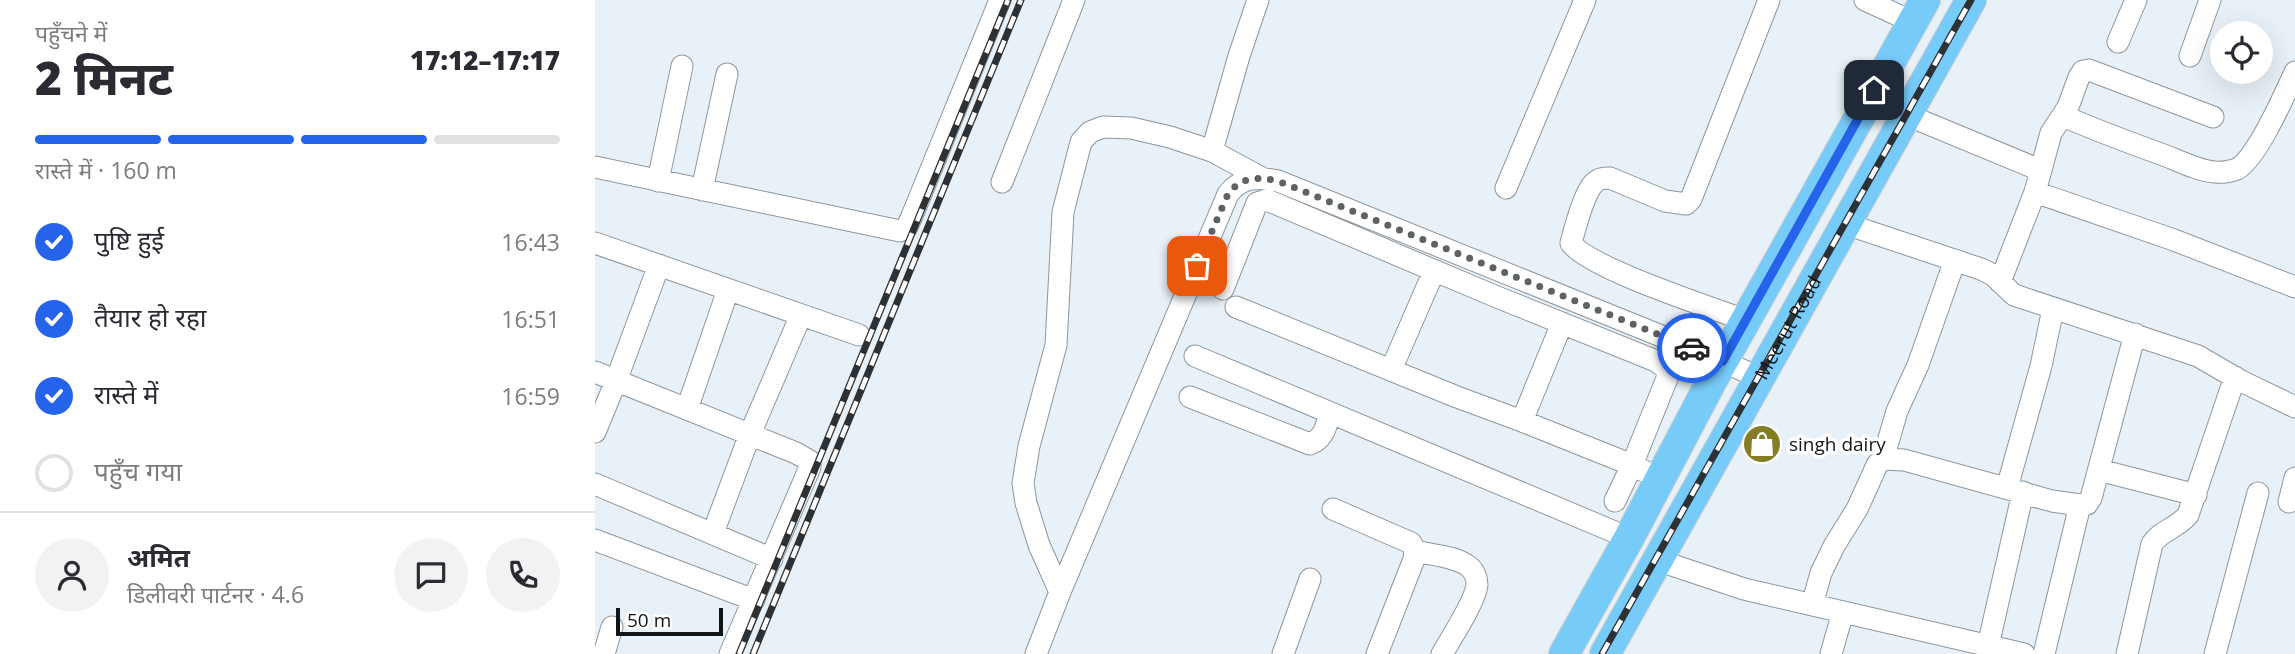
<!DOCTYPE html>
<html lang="hi">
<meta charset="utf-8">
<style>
body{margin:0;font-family:"Open Sans","Noto Sans Devanagari",sans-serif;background:#f2f2f3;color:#2b2b33;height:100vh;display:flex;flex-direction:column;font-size:26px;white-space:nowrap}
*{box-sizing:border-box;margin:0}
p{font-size:23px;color:#7c7c81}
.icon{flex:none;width:38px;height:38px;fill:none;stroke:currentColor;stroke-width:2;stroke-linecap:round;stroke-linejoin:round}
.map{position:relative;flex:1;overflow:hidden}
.details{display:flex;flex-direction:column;background:#fff;width:595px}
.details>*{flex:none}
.tools{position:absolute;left:1615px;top:21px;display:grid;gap:14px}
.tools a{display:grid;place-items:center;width:63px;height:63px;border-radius:50%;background:#fff;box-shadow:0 7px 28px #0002;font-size:35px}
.scale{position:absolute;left:21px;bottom:18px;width:107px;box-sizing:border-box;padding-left:7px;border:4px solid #121517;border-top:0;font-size:19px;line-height:24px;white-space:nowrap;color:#121517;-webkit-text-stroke:5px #fff;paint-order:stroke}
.pin{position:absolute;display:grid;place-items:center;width:60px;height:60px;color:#fff;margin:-30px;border-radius:14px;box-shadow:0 4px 10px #0006}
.courier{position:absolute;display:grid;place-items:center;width:70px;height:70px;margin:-35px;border:5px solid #2563eb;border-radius:50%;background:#fff;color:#222;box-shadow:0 2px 9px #0007}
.head em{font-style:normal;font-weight:800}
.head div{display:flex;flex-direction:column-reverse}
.head{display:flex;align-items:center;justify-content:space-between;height:119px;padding:0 35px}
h1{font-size:46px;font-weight:800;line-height:52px}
.bar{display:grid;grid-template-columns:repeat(4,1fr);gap:10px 7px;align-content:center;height:84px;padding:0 35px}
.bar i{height:9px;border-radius:5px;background:#e1e1e2}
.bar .selected{background:#2563eb}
.bar p{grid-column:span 4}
.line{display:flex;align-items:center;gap:18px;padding:0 35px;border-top:2px solid #e1e1e2}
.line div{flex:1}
.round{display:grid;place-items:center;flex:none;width:74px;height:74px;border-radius:37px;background:#f2f2f3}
ol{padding:0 35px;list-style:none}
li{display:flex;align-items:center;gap:21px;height:77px}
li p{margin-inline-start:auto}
li .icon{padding:7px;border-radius:50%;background:#2563eb;color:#fff;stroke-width:4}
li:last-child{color:#7c7c81}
li i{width:38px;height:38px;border:4px solid #e1e1e2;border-radius:50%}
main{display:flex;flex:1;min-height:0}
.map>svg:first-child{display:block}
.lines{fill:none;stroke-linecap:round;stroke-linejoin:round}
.minor-casing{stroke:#8d969c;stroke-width:23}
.highway-casing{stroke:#cbcccc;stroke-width:32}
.minor{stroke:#fff;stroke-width:21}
.highway{stroke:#77cbf9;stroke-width:30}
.rail-casing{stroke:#2d3134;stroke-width:7}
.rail{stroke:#fff;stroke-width:4.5;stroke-dasharray:13;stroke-linecap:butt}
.done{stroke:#5d6265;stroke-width:7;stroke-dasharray:0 12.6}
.route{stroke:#2563eb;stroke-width:9}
.labels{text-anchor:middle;stroke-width:7;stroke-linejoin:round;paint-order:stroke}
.street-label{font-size:19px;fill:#121517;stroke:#fff}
.poi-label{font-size:19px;fill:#121517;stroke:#fff;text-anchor:start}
</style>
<main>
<section class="details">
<div class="head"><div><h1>2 मिनट</h1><p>पहुँचने में</p></div><em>17:12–17:17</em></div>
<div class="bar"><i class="selected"></i><i class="selected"></i><i class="selected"></i><i></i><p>रास्ते में · 160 m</p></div>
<ol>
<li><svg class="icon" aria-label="check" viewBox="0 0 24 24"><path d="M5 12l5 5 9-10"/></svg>पुष्टि हुई<p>16:43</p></li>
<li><svg class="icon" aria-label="check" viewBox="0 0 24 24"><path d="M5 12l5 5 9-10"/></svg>तैयार हो रहा<p>16:51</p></li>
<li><svg class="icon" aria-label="check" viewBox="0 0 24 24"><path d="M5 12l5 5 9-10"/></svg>रास्ते में<p>16:59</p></li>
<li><i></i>पहुँच गया</li>
</ol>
<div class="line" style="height:126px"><a class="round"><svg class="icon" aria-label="person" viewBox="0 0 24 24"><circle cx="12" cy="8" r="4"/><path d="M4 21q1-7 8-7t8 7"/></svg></a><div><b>अमित</b><p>डिलीवरी पार्टनर · 4.6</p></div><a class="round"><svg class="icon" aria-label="chat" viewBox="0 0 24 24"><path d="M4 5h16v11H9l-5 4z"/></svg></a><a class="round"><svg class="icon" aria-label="phone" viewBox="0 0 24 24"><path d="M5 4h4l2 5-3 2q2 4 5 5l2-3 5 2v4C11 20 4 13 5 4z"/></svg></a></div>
</section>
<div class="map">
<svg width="1700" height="654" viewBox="0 0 1700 654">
<rect width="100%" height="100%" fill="#e7f1f7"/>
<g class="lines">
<defs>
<path id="minor" d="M 1270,0 L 1318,22
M 1523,42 L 1541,0
M 1595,56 L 1615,0
M 1312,115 L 1445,170
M 1468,116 C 1503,131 1538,144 1574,157 C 1588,163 1605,171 1620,172 C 1626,173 1636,171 1642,169 C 1662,158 1690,94 1700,72
M 617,151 L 644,56 L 663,0
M 0,167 L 305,231 L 312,227 L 317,216 L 405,0
M 63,181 L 87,66
M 407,182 L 479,0
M 911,188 L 990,0
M 107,190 L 132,74
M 1440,192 L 1579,240 L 1700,287
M 1251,224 L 1386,269 L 1398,275 L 1419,295 L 1603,356 L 1646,381 L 1700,407
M 0,243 L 264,335
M 1405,282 L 1440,192 L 1456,133 L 1473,107 L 1484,77 L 1488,71 L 1494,70 L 1618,117
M 628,289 L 662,203 L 672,200 L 902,297 L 1061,361 L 1072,369 L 1073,376 L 1037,465 L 1065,479
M 641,307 L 862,397 L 927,421 L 1037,465 L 1020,501
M 1150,320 C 1117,308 993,268 976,243 C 980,228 989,193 999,183 C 1004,178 1009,178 1015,178 L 1070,201 L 1091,204 L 1096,199 L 1174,0
M 600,356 L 1034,538
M 796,370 L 839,271
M 0,372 L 201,453 L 215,461 L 215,467 L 135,654
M 595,397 L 715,444 C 729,439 731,426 735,414
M 92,409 L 133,290
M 927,421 L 967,323
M 0,432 L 21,381 L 64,265
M 1288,459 L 1302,411 L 1323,365 L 1360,260
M 1504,470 L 1601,495
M 0,484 L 177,559
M 1412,488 L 1446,366 L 1458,309
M 1694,502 L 1700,478
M 738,509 L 816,543 L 820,551 L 819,559 L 782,654
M 118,533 L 155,434 L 206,315
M 0,540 L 159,600
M 820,551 C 836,555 860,556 873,566 C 879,570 882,578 882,585 C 880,602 856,638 847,654
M 1062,560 L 1149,589 L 1429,654
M 465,592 L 444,545 L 431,503 L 428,483 L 434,446 L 461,345 L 468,212 L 486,142 L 495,132 L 508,127 L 536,128 L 575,137 L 617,151 L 667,178
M 1217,605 L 1226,573 L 1239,546 L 1262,509 L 1282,465 L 1288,459 L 1309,460 L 1457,501 L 1485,505 L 1492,504 L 1496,498 L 1540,334
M 1393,646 L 1428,492
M 9,654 L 17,627
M 441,654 L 465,592 L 633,194 C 647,176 663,177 683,181 L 1128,361 L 1164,378
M 688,654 L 715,579
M 1236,654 L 1248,612
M 1449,654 L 1485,505
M 1532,654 L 1557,544 C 1565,531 1582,528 1593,515 L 1640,377
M 1620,654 L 1663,493"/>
<g id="highway">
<path d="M 969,654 L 1034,538 L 1115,384 L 1330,0"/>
<path id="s1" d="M 1010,654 L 1376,0"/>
</g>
</defs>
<use href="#minor" class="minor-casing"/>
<use href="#highway" class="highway-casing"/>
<use href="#minor" class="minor"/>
<use href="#highway" class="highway"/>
<defs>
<path id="rail" d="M 144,654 L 413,0
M 158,654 L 426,0
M 1007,654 L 1376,0"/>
</defs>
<use href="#rail" class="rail-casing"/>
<use href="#rail" class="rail"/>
</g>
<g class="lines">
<path class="done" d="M 602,266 L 633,194 C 647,176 663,177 683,181 L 1097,348"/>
<path class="route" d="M 1097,348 L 1128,361 L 1279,90"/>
</g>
<defs>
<symbol id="shop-disc" viewBox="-11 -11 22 22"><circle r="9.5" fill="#847d24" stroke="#fff"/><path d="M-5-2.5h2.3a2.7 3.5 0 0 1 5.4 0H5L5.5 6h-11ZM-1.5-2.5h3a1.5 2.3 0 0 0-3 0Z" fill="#fff"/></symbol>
</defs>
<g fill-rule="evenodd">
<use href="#shop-disc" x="1145" y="422" width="44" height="44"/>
</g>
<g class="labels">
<g class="street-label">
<text dy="7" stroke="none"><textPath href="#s1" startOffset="374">Meerut Road</textPath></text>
</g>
<g class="poi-label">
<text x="1194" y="451">singh dairy</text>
</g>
</g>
</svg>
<div class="tools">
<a><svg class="icon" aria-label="locate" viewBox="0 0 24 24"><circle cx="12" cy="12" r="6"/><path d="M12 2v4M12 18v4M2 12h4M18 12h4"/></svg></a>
</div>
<div class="scale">50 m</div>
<div class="pin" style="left:602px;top:266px;background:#ea580c"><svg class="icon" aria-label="bag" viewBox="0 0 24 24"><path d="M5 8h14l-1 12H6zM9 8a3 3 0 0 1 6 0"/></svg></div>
<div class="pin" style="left:1279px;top:90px;background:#1f2937"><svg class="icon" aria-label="home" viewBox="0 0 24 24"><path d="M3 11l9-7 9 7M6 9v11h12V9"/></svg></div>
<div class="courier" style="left:1097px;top:348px"><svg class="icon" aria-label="car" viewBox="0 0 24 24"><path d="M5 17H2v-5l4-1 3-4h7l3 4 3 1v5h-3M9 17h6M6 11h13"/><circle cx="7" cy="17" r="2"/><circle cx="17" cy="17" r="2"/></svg></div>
</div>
</main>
